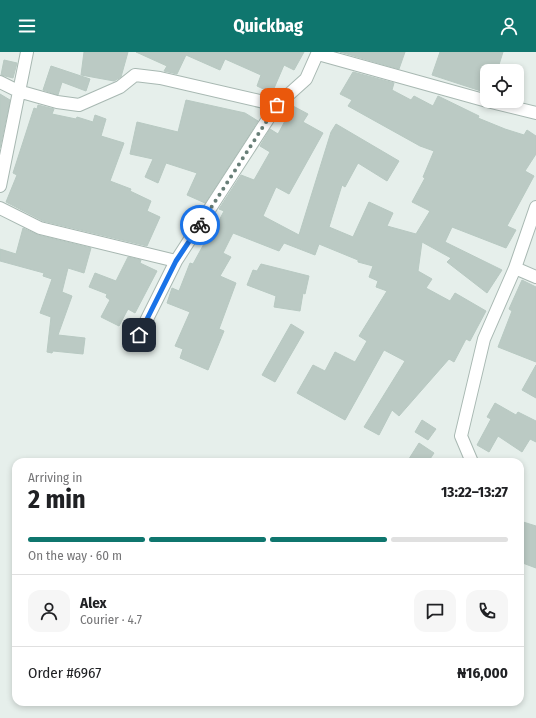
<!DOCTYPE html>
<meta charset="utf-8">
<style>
body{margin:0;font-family:"Fira Sans Condensed",sans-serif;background:#f6f6f6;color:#202124;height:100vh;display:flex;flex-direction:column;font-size:15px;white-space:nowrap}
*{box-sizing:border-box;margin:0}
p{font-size:13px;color:#757577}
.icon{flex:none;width:22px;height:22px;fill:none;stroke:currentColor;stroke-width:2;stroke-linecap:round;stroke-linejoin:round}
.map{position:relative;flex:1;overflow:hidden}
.panel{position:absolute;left:12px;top:406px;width:512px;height:248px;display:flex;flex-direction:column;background:#fff;border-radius:12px;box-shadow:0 2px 6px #0003}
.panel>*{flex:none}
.buttons{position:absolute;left:480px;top:12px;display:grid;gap:8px}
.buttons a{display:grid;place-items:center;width:44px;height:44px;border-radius:8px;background:#fff;box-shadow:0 2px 6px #0003;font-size:20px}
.pin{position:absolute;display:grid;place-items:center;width:34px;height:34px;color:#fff;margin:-17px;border-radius:8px;box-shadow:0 2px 6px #0006}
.courier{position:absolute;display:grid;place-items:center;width:40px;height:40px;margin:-20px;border:3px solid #1a73e8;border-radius:50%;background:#fff;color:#222;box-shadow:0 1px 5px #0007}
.head em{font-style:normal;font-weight:700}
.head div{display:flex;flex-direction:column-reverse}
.head{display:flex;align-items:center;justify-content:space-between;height:68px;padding:0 16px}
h1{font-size:26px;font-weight:700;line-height:30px}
.bar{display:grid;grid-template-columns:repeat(4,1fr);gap:6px 4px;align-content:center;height:48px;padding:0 16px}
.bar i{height:5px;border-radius:3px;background:#e0e0e0}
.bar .current{background:#0f766e}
.bar p{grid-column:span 4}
.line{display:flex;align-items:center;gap:10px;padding:0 16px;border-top:1px solid #e0e0e0}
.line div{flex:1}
.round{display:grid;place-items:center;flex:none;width:42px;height:42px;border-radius:12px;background:#f6f6f6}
header{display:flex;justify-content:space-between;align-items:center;height:52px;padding:0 16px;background:#0f766e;color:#fff;font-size:18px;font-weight:700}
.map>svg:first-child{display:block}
.building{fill:#bbcac4;stroke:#b8c9c2}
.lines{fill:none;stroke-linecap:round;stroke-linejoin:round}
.street-casing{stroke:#a8b8b2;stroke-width:14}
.street{stroke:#fff;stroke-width:12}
.done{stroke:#687f78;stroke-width:4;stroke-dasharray:0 7.2}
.route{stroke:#1a73e8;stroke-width:5}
</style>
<header><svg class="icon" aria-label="menu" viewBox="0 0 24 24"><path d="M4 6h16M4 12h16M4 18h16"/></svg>Quickbag<svg class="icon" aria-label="person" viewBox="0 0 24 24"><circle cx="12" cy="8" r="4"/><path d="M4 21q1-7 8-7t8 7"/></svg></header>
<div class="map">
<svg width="536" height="666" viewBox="0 0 536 666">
<rect width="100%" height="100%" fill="#e6efeb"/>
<path class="building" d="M 84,0 L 128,0 L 121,25 L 114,29 L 81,23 Z
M 136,0 L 304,0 L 294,18 L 284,13 L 272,41 L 257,34 L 261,23 L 225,7 L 220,18 L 186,3 L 177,22 L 164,19 L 167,14 Z
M 340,0 L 405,0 L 399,17 Z
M 440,0 L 503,0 L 497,19 L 487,19 L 487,41 L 432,23 Z
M 4,8 L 17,11 L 13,26 L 1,23 Z
M 51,14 L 90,27 L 86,39 L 62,30 L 58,43 L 43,38 Z
M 353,20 L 394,31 L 392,38 L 411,48 L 414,44 L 433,54 L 438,44 L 479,64 L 478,66 L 505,77 L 524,83 L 527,78 L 536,84 L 536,102 L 525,119 L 534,124 L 507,174 L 516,178 L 506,196 L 452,175 L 445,190 L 502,218 L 487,241 L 447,210 L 451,206 L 422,190 L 418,219 L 432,227 L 426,236 L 450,249 L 455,241 L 486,259 L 470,289 L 466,287 L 454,310 L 449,307 L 399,364 L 392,358 L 379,383 L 364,375 L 405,309 L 384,298 L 345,368 L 297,341 L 313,313 L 325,319 L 335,300 L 355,310 L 367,289 L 359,284 L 387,239 L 376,235 L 378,229 L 369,225 L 373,214 L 358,210 L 358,208 L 319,192 L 315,203 L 284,191 L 279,199 L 233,181 L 223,201 L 231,205 L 220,224 L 236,231 L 219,277 L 224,279 L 208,318 L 180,306 L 183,297 L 175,294 L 190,260 L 167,251 L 172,236 L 179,239 L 190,211 L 193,212 L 211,179 L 213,180 L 224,159 L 219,157 L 241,123 L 254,128 L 270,100 L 260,94 L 270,77 L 278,82 L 293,54 L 308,62 L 303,70 L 323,81 L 289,142 L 276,135 L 263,164 L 299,183 L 331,80 L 336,72 L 399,109 L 387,129 L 358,111 L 345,135 L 342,133 L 329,175 L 353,185 L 369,150 L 393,161 L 387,174 L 416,182 L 430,159 L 412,150 L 425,126 L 423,125 L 434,99 L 420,94 L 348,54 L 352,48 L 340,42 Z
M 0,42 L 10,48 L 0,96 Z
M 186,48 L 245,61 L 258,69 L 205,151 L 187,143 L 197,121 L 166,111 L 158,131 L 145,125 L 153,107 L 130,102 L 137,70 L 178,80 Z
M 38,53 L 54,57 L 52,62 L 76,67 L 77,65 L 93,70 L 95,63 L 106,67 L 101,84 L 124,91 L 110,129 L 131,137 L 130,139 L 151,149 L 147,159 L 160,165 L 147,194 L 43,169 L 6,150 L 17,123 L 13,121 L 34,56 L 37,57 Z
M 23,176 L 38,183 L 91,196 L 84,221 L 68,216 L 62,240 L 72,244 L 58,283 L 85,286 L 83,302 L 53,299 L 52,301 L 47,300 L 51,265 L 40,261 L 52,227 L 43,224 L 44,221 L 0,209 L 0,197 L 16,202 Z
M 128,205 L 141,208 L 140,211 L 157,219 L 135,261 L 128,257 L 119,274 L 101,265 L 110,248 L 106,245 L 107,242 L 89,235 L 95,221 L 116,229 Z
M 261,212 L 309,224 L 305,242 L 303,241 L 300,259 L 274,255 L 276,244 L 247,233 L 253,218 L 257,219 Z
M 522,228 L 536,235 L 536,310 L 498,295 L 512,259 L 509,257 Z
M 291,272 L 304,280 L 275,330 L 262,323 Z
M 536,313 L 536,346 L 522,338 Z
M 495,351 L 516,363 L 518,360 L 536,369 L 536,390 L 530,387 L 522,400 L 498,384 L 489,400 L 477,393 L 491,367 L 487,365 Z
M 422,368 L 436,377 L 428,388 L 415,380 Z
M 419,391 L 434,401 L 428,410 L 407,410 Z
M 520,469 L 536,474 L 536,516 L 520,510 Z"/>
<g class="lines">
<defs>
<path id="street" d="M 318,2 L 487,49
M 0,30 L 18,39 L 57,50 L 79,53 L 120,35 L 135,23 L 160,26 L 277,53
M 487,49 L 536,61
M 0,134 L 27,0
M 0,156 L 40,176 L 176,209
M 515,216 L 536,225
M 139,283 L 176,209 L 277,53 L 306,27 L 318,0
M 472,410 L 461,384 L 484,287 L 515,216 L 536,155"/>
</defs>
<use href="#street" class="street-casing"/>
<use href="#street" class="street"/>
</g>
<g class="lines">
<path class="done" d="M 200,173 L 277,53"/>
<path class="route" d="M 139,283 L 176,209 L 200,173"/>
</g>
</svg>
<div class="buttons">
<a><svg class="icon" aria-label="locate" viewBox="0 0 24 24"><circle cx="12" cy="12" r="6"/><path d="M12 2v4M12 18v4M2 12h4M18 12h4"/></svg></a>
</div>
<div class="pin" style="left:277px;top:53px;background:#ea580c"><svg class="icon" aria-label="bag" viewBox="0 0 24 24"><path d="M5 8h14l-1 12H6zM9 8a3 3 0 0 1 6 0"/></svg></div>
<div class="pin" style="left:139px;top:283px;background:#1f2937"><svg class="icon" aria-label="home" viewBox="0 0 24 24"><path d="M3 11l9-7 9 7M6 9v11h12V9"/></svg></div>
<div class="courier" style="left:200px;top:173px"><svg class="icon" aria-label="bike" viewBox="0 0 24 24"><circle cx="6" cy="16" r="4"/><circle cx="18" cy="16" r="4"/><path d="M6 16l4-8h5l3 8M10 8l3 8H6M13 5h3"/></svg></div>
<section class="panel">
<div class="head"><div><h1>2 min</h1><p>Arriving in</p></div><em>13:22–13:27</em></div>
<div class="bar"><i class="current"></i><i class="current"></i><i class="current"></i><i></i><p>On the way · 60 m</p></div>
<div class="line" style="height:72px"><a class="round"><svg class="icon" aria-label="person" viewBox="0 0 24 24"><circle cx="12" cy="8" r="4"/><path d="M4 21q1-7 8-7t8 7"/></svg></a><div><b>Alex</b><p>Courier · 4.7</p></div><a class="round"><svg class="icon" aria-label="chat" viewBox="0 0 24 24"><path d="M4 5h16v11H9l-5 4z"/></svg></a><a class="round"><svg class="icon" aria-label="phone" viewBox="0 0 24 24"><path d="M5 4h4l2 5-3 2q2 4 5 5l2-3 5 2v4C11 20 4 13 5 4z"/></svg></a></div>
<div class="line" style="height:52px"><div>Order #6967</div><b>₦16,000</b></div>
</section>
</div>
